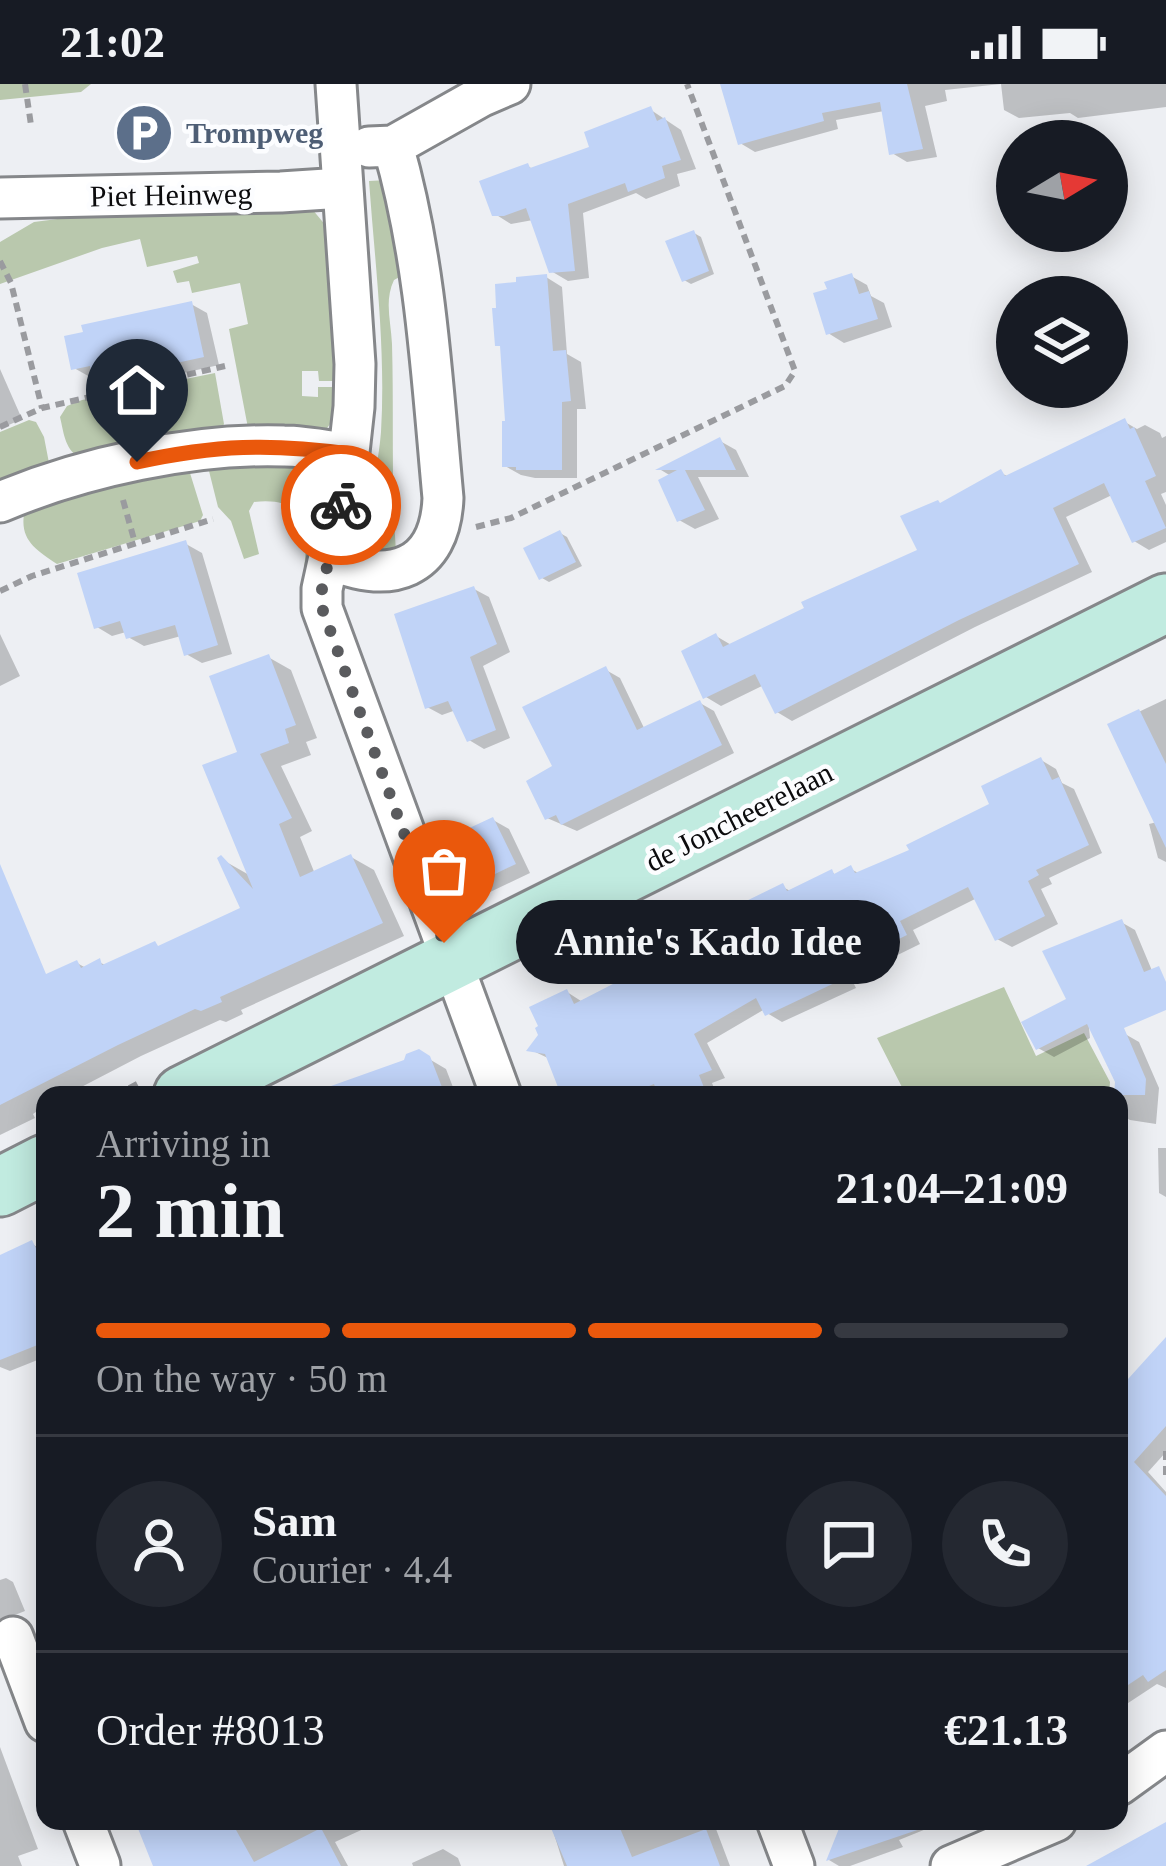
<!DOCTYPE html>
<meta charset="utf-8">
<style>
body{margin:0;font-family:"Times New Roman",serif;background:#242831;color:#f1f3f6;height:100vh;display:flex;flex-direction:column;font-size:45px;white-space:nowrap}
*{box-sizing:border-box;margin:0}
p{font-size:39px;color:#9ea1a6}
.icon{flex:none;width:66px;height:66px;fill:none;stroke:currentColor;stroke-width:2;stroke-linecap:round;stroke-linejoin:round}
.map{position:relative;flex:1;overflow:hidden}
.details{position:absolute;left:36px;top:1002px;width:1092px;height:744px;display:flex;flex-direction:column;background:#171b24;border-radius:24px;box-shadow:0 6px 30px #0003}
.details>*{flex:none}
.needle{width:78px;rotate:80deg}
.tools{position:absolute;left:996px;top:36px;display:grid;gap:24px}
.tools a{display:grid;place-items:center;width:132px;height:132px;border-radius:50%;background:#171b24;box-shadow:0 6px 30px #0003;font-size:60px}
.pin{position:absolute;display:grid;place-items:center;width:102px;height:102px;color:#fff;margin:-123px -51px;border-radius:50% 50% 50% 0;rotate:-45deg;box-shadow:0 0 12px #0007}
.pin .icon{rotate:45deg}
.courier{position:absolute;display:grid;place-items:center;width:120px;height:120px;margin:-60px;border:9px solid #ea580c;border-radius:50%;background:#fff;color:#222;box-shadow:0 3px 15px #0007}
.bubble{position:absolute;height:84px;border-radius:42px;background:#171b24;box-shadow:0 6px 30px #0003;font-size:39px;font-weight:700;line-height:84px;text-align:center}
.overview em{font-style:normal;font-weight:700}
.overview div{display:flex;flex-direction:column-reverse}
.overview{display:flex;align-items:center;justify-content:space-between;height:204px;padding:0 60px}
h1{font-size:78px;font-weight:700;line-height:90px}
.bar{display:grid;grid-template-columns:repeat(4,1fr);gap:18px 12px;align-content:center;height:144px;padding:0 60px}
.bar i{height:15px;border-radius:9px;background:#363941}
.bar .selected{background:#ea580c}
.bar p{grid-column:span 4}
.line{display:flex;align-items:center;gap:30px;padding:0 60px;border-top:3px solid #363941}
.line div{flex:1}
.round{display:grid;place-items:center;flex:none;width:126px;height:126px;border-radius:63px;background:#242831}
.status{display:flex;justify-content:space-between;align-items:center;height:84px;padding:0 60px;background:#171b24;direction:ltr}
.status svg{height:33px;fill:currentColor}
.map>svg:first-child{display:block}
.green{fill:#b9c8ad}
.shadow{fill:#0003}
.building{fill:#c0d3f7}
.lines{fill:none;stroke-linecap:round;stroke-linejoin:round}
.minor-casing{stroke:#85878a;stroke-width:45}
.secondary-casing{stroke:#85878a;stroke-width:63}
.path{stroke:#9a9b9f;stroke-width:6;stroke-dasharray:9 6;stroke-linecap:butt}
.minor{stroke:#fff;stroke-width:39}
.secondary{stroke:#c1ebe0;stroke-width:57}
.done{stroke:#5a5b5e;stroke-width:12;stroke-dasharray:0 21.6}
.route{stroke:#ea580c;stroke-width:15}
.labels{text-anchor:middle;stroke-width:9;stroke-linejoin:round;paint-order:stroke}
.service-label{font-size:30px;font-weight:bold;fill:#4e5e75;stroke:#fcfdff;text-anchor:start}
.street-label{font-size:30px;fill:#0b0b0d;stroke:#fcfdff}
</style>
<div class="status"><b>21:02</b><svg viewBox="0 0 49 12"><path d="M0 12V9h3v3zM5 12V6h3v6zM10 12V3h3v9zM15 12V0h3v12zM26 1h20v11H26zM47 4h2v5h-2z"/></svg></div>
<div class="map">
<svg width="1166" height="1782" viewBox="0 0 1166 1782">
<rect width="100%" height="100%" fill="#edeff3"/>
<path class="green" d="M 0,0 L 91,0 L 81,8 L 0,16 Z
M 388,96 L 407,189 L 394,196 C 384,217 391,237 392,260 C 394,330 391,399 396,468 C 380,471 370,470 360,457 C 368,421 378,385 381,348 C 386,265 375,180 369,97 Z
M 312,125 L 327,143 L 338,297 L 319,297 L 318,287 L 302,287 L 302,312 L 318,313 L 318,303 L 337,303 L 334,335 L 324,348 L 248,344 L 229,245 L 248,240 L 240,199 L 192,209 L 189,197 L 177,199 L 173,187 L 199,179 L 197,172 L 147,183 L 140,155 L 102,164 L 0,200 L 0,158 L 34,138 L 120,127 Z
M 215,289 L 224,340 L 219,348 L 82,375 C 65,367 64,350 60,333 L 67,322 L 82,316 Z
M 29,336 L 36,338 L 44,353 L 49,379 L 43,386 L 0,404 L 0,348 Z
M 240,376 C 272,379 311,373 324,408 L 305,523 L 301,526 C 299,484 330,409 254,418 L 249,427 L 259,470 L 244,475 L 231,437 L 218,423 L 209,387 L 211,381 Z
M 179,384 L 190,389 L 203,431 L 200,437 L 57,480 C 35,465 18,455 25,425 L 71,409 Z
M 1004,903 L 1036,972 L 1084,949 L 1110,998 L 1109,1011 L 906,1011 L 877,954 Z"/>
<path class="shadow" d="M 741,0 L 1166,0 L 1166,23 L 1078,34 L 1070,29 L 1019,34 L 1004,26 L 1001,0 L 945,6 L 947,17 L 925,22 L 937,73 L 907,78 L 892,69 L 884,27 L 836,36 L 838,45 L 755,68 L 740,59 Z
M 651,26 L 681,46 L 696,85 L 677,90 L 680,102 L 646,115 L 636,109 L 583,129 L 589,194 L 568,197 L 551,187 L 533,136 L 511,140 L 495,130 L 528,82 L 534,86 L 593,65 Z
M 694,149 L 701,153 L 714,190 L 691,200 L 684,196 Z
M 851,192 L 867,201 L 871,212 L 884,219 L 892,243 L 844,259 L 828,249 Z
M 546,193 L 562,203 L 567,270 L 581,278 L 586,325 L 577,325 L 577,394 L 535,394 L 521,391 L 505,382 Z
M 191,220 L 207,229 L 219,281 L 112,305 L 96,295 L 95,292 L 90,293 L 74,284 Z
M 0,285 L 22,335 L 0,345 Z
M 1125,338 L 1137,345 L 1145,341 L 1160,349 L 1162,354 L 1166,352 L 1166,408 L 1161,410 L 1166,421 L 1166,458 L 1149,466 L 1134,457 L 1112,411 L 1066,433 L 1092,488 L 975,543 L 792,637 L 777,628 L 764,601 L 721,622 L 706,613 L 716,552 L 733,562 L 921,467 L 942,421 L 1001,389 L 1009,393 Z
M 720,357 L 736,366 L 749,393 L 698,393 L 719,435 L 695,445 L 679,436 L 671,392 L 661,386 Z
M 560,449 L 567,453 L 582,482 L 549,498 L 542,494 Z
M 186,460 L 202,469 L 232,570 L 202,579 L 186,570 L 181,552 L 144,562 L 128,553 L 126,548 L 112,552 L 97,543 Z
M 474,505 L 489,513 L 510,568 L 483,582 L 510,654 L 484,665 L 469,656 L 456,626 L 442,631 L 427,623 Z
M 0,550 L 20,592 L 0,602 Z
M 268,573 L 291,586 L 317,654 L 306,658 L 311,671 L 281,682 L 312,747 L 300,753 L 315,790 L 351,773 L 374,786 L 404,852 L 241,926 L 243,930 L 226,938 L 220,936 L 141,972 L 66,1011 L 45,1011 L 45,1022 L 33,1030 L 35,1034 L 0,1051 L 0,944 L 77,879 L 86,884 L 99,878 L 107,882 L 161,864 L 244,825 L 221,775 L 251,792 L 241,670 Z
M 606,586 L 620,594 L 645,646 L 700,619 L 714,627 L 734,669 L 577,747 L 547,734 L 556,683 Z
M 1166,615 L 1166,778 L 1158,774 L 1149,740 L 1157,738 L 1111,641 Z
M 1041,676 L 1056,685 L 1062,699 L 1074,705 L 1102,769 L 1049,794 L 1052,800 L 1041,805 L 1058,840 L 1012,863 L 997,855 L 977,814 L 913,846 L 920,860 L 851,894 L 856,904 L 782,938 L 767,929 L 765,925 L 707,959 L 725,994 L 712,999 L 717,1011 L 564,1011 L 550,975 L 531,966 L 567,908 L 581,917 L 681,869 L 783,803 L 792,808 L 832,788 L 837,792 L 851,785 L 860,790 L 913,767 L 993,721 Z
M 493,736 L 509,745 L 530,789 L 488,809 L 472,800 Z
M 1121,838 L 1135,846 L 1158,901 L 1064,905 Z
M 1087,924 L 1090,954 L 1054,973 L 1038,964 Z
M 1125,950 L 1139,958 L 1159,1004 L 1156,1040 L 1130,1036 L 1119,1030 L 1117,1011 Z
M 419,969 L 446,985 L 456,1011 L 324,1011 L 406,978 Z
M 1158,1064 L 1166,1064 L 1166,1113 L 1159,1109 Z
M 32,1160 L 45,1167 L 45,1273 L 10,1287 L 0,1283 L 0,1193 Z
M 1166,1257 L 1166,1368 L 1148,1388 L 1166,1408 L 1166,1604 L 1157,1600 L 1119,1625 L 1119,1310 Z
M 6,1494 L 13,1498 L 25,1527 L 0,1537 L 0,1496 Z
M 0,1663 L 38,1765 L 18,1772 L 22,1782 L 0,1782 Z
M 139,1737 L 381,1737 L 335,1758 L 348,1782 L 156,1782 Z
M 550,1737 L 713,1737 L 730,1782 L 564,1782 Z
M 835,1737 L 946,1737 L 899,1756 L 903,1763 L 850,1782 L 839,1782 L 829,1776 L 840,1749 Z
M 443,1765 L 458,1774 L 461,1782 L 413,1782 L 412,1779 Z"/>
<path class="building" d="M 720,0 L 907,0 L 923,65 L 889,71 L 880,18 L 822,29 L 824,37 L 738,61 Z
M 651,22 L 657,37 L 665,33 L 681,76 L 662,82 L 665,94 L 628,108 L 625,99 L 568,120 L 575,187 L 549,189 L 526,124 L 504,132 L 492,132 L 479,97 L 528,79 L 530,84 L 589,63 L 584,48 Z
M 694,146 L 709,187 L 682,198 L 665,157 Z
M 852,189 L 859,210 L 869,207 L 878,235 L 826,251 L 813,209 L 827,205 L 824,198 Z
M 547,190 L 553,267 L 566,266 L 571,317 L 562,318 L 562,386 L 516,386 L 516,383 L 502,383 L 502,337 L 505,337 L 500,262 L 495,262 L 492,224 L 496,224 L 495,200 L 516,198 L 516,193 Z
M 192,217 L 204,273 L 93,297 L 90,282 L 71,286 L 64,252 L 83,248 L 81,241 Z
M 1125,334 L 1130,345 L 1134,343 L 1156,392 L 1145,397 L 1166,444 L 1132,459 L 1104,399 L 1053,424 L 1079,480 L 959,536 L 775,630 L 755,590 L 703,615 L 681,567 L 716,549 L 723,563 L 804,524 L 801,518 L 917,466 L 900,432 L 938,416 L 940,419 L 1001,385 L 1005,392 Z
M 720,353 L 736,386 L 685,386 L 705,426 L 677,438 L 658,396 L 677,386 L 655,386 Z
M 560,446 L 576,478 L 539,496 L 523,464 Z
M 186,456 L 218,561 L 184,572 L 175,541 L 126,555 L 120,537 L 94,545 L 77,489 Z
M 474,502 L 497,560 L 470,573 L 496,646 L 467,658 L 448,617 L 425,625 L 394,530 Z
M 269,570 L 296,641 L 285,645 L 289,659 L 260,670 L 292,734 L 279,740 L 300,793 L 351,770 L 383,839 L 220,913 L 222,918 L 201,927 L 195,925 L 118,961 L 0,1021 L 0,780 L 46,890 L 77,876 L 81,884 L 100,874 L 102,881 L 155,857 L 158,862 L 240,824 L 217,774 L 221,771 L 253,805 L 202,681 L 237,668 L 209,592 Z
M 606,582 L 637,646 L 700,616 L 722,661 L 561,741 L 556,731 L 545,736 L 526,697 L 552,682 L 522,623 Z
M 1139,625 L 1166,680 L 1166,764 L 1107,640 Z
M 1041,673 L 1052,696 L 1059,693 L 1089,761 L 1036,786 L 1039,791 L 1028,797 L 1045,832 L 995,857 L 968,803 L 900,837 L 907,851 L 838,885 L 843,895 L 765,932 L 756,914 L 694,950 L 712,986 L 699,991 L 707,1011 L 658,1011 L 654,1000 L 627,1011 L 561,1011 L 545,970 L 526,967 L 538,951 L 535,944 L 538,942 L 529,923 L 567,905 L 574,920 L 677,867 L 671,854 L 783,799 L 787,807 L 832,785 L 834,790 L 851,781 L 855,789 L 909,766 L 906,761 L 989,720 L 981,702 Z
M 493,733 L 516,780 L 470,802 L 448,754 Z
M 1122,835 L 1144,888 L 1159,882 L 1166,898 L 1166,926 L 1124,944 L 1146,995 L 1145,1011 L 1114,1011 L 1115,998 L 1087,940 L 1036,966 L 1021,938 L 1066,915 L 1042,867 Z
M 419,965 L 430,972 L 445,1011 L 318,1011 L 317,1007 L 404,976 L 406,970 Z
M 32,1156 L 45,1183 L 45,1258 L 0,1276 L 0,1171 Z
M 1166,1253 L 1166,1342 L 1134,1378 L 1166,1412 L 1166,1586 L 1148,1598 L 1143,1591 L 1119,1607 L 1119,1305 Z
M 135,1737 L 231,1737 L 254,1778 L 321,1744 L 341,1782 L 153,1782 Z
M 548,1737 L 617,1737 L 632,1773 L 706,1745 L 720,1782 L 567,1782 Z
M 842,1737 L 928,1737 L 929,1742 L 826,1777 Z
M 1166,1738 L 1166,1782 L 1086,1782 Z"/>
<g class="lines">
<defs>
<path id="minor" d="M 336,0 L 355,280 L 354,323 L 346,395 L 322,505 L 322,524 L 501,1011
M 369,63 L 393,62 L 482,12 L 510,0
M 0,114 L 281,108 L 342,104
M 0,418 C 83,383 193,359 284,362 C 306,362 328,367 349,370
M 330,475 C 390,501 440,486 443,414 C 432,296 426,176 393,62
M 13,1553 L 45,1638
M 1119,1701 L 1166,1667
M 83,1737 L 100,1781
M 777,1737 L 794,1782
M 951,1782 L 1056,1737"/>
<path id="secondary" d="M 183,1011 L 1166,519
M 0,1103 L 45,1080"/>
</defs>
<use href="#minor" class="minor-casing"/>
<use href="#secondary" class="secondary-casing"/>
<path class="path" d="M 25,0 L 31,41
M 0,177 L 11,199 L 42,324
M 145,298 L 153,336
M 0,343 L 42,324 L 225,282
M 123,416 L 135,459
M 476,443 L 511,434 L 785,302 L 795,287 L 687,0
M 0,507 L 32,492 L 213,435
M 116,1011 L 139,999
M 1166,1367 L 1166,1393"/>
<use href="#minor" class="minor"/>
<use href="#secondary" class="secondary"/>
</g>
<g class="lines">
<path class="done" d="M 341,421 L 322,505 L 322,524 L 444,859"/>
<path class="route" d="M 137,378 C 215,361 271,359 349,370 L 341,421"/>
</g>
<defs>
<symbol id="parking-disc" viewBox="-11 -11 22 22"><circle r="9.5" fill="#5c6f8a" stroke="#fcfdff"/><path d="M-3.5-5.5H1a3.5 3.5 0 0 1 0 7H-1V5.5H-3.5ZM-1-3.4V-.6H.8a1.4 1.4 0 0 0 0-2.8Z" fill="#fff"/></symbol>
</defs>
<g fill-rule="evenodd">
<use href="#parking-disc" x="111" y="16" width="66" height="66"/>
</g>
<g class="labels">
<g class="service-label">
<text x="186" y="59">Trompweg</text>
</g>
<g class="street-label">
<text transform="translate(171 111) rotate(-1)" y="10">Piet Heinweg</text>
<text transform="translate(739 733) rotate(-27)" y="10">de Joncheerelaan</text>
</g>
</g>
</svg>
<div class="tools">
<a><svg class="needle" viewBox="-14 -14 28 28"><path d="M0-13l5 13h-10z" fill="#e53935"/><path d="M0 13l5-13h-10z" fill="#9ea1a6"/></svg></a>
<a><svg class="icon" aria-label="layers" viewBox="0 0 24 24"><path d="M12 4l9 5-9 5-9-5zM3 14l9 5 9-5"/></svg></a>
</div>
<div class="pin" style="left:444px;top:859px;background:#ea580c"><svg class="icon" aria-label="bag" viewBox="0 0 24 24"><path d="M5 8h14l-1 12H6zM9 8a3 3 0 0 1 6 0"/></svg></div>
<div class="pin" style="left:137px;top:378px;background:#1f2937"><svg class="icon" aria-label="home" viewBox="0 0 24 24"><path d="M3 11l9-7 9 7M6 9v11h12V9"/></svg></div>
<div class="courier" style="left:341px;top:421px"><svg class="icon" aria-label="bike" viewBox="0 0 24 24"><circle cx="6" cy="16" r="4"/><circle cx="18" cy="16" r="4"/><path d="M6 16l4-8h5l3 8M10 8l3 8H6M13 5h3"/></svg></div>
<div class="bubble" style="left:516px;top:816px;width:384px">Annie's Kado Idee</div>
<section class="details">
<div class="overview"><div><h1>2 min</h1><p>Arriving in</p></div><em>21:04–21:09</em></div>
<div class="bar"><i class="selected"></i><i class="selected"></i><i class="selected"></i><i></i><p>On the way · 50 m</p></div>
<div class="line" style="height:216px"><a class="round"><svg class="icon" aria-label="person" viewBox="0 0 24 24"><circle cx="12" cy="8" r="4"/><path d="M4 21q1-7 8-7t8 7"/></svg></a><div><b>Sam</b><p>Courier · 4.4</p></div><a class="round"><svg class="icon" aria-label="chat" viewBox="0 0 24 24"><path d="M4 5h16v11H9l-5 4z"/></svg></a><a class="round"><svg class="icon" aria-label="phone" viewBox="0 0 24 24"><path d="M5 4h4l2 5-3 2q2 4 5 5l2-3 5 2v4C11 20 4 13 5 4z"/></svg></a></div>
<div class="line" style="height:156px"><div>Order #8013</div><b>€21.13</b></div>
</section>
</div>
